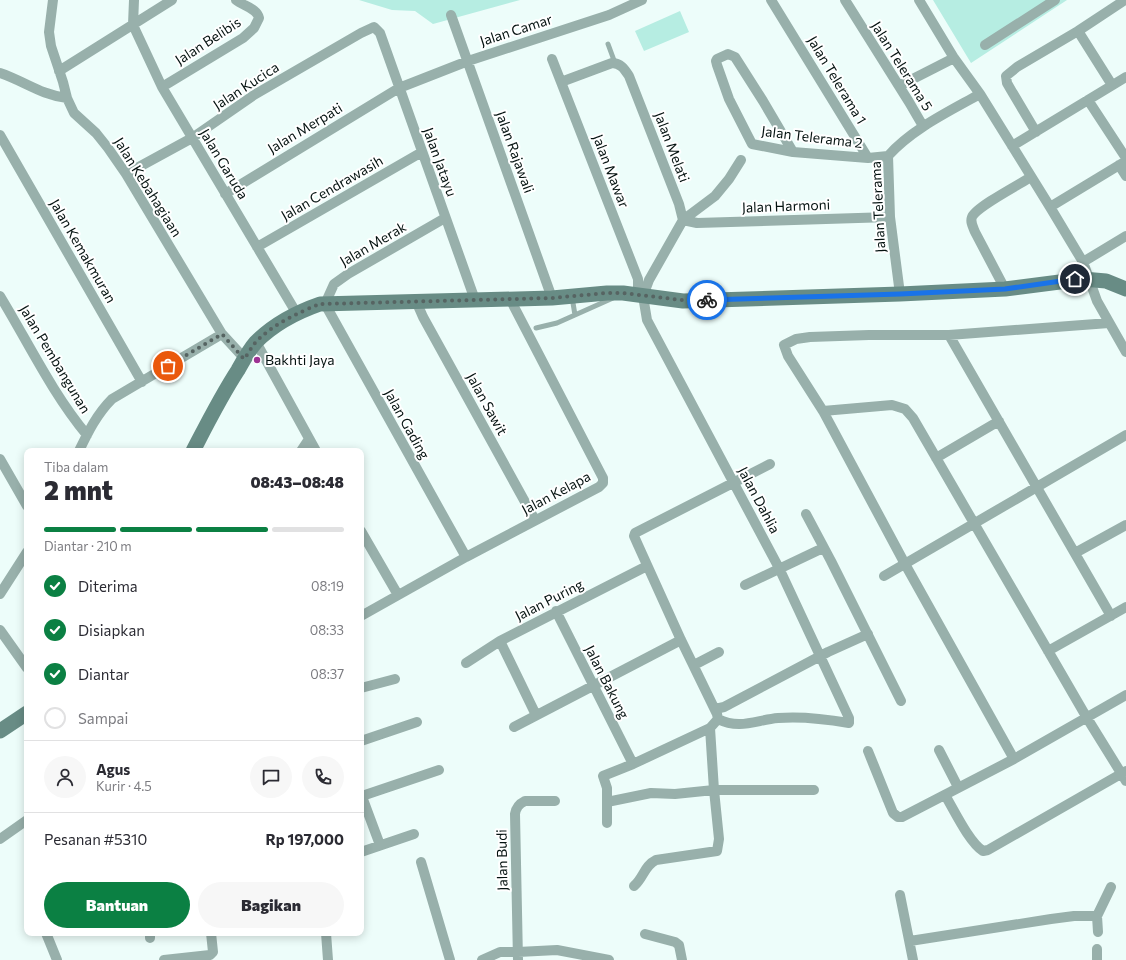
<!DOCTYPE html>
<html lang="id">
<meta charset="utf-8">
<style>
body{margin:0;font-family:Commissioner,sans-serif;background:#f7f7f7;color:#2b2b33;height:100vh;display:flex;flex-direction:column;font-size:15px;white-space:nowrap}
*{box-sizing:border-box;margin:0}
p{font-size:13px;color:#7c7c81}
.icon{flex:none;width:22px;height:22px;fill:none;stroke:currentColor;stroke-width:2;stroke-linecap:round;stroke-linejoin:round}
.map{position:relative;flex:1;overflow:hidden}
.panel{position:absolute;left:24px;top:448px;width:340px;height:488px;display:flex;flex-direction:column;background:#fff;border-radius:8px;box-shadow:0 2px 10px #0003}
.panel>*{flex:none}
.pin{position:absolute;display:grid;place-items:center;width:34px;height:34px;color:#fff;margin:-17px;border:2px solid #fff;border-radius:50%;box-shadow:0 1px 4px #0007}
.courier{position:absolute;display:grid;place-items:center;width:40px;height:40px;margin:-20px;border:3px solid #1a73e8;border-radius:50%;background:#fff;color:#222;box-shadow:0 1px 5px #0007}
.overview em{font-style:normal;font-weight:800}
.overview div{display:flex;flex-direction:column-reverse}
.overview{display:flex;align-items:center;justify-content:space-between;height:68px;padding:0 20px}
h1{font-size:26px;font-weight:800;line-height:30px}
.bar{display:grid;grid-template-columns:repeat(4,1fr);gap:6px 4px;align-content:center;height:48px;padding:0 20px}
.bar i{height:5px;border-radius:3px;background:#e1e1e2}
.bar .current{background:#0b8043}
.bar p{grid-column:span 4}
.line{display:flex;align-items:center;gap:10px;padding:0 20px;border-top:1px solid #e1e1e2}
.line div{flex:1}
.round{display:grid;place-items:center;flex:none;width:42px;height:42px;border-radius:21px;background:#f7f7f7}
ol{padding:0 20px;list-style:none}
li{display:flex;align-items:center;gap:12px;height:44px}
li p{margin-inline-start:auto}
li .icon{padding:4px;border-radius:50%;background:#0b8043;color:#fff;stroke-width:4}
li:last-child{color:#7c7c81}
li i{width:22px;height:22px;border:2px solid #e1e1e2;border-radius:50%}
.primary-button{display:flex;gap:8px;margin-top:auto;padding:8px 20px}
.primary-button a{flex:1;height:46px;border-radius:24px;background:#0b8043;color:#fff;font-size:16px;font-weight:800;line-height:46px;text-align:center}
.primary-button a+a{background:#f7f7f7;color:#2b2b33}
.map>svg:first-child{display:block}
.green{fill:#b6ede2}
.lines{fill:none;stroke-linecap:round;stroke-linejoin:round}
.lane{stroke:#98b0ab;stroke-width:5}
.street{stroke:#98b0ab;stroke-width:10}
.secondary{stroke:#688c85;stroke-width:15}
.done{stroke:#566462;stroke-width:4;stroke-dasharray:0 7.2}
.route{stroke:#1a73e8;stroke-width:5}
.poi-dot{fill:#9d3294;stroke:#fff;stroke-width:1.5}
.labels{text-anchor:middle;stroke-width:4;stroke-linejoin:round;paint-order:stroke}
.street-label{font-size:14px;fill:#041210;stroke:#fff}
.poi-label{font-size:14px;fill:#041210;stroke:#fff;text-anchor:start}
</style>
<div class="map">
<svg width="1126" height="960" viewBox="0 0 1126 960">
<rect width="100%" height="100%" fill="#edfdfa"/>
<path class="green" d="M 359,0 L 520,0 L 433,24 L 415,11 L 392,10 Z
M 933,0 L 1067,0 L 971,63 Z
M 680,11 L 689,32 L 644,51 L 635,31 Z"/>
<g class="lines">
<path class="lane" d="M 608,44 L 615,63
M 572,297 L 575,315
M 536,328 L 557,323 L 613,298"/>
<path class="street" d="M 53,0 L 49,32 L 51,46 L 63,82 L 67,98 L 74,113 L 96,133 L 108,148 L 126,174 L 222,334 L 245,359
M 134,0 L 133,25 L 162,87 L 297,314
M 771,0 L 868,158 L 888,156
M 845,0 L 909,102 L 923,126
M 919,0 L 954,58 L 980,94 L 1050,207 L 1083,262 L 1097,301 L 1126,352
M 451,15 L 552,298
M 1078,31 L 1112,85
M 985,45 L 1055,0
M 552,59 L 638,279 L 638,296
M 59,71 L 172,0
M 0,73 C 24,81 41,95 67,98
M 561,82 L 612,63 C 621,63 625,70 629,76 L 679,204 L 683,220
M 899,86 L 954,58
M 162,87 L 243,38 L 254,28 L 259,18 C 257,8 243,6 236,0
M 1088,100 L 1126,158
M 1036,132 L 1011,90 L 1007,83 L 1006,76 L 1017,67 L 1078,31 L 1125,0
M 0,135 L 142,382
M 1012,146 L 1126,77
M 793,152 L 763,101 L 735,57 L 728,54 L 717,59 L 716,61 L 717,65 L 729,99 L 752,144 L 793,152 L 868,158
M 1119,165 L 1126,176
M 126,174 L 192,138 L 254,95 L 361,33 L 374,27 L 380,33 L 475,300
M 225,194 L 399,88 L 468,61 L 609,15 L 642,0
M 1050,207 L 1126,161
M 445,218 L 348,274 L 334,284 L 325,304 L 466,557
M 683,220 L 697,223 L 890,217
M 257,247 L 422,152
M 1083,262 L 1126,236
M 1005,289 L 975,232 C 973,227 970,222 972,217 C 976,207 1020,184 1031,177
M 900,294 L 890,217 L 888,156 C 912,129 948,112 980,94
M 0,296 C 28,342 52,393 87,435
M 416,301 L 423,317 L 535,520
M 949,335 L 1111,616
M 256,342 L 316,451
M 823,411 L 892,405 L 905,409 L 913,418 L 1087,718 L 1126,781
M 79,451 C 88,432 97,414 112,399 L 222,334
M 301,451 L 309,439
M 936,458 L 999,421
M 0,459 L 27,506
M 806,514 L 831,561 L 901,701
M 361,531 L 398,595
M 1075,553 L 1126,525
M 884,576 L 1126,435
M 745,585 L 823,548
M 0,594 L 27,552
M 556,611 L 633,764
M 361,616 L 466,557 L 599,487 L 603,483 L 603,478 L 510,299
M 0,630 L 27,668
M 500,641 L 536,715
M 1048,651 L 1126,607
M 466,663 L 500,641 L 647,566
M 694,665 L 719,652
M 361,688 L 395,679
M 715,709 L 724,707 L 828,652 L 868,634
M 718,719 C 740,730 756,720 778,718 C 802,716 826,719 849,723 L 849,718 L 779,568 L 647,320 L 643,296 L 649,280 L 683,220 L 715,196 L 729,179 L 741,160
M 514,727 L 681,640
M 361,741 L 417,722
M 939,750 L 958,787
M 868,751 L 893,813 L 898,817 L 902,817 L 1014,759 L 1126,695
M 1014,759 L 905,564 L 823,411 L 788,356 L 784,345 L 796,339 L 810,337 L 869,335 L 949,335 L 1109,323
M 361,794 L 380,845
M 945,795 C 954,810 969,842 983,851 L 988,850 L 1126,771
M 362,796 L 439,770
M 607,802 L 651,793 L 675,794 L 714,790 L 814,790
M 607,823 L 607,788 L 603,776 L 633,764 L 710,728 L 718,719 L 717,714 L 681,640 L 638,545 L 634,536 L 635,533 L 770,464
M 0,839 L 27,820
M 361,852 L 414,834
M 421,862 L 450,960
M 634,886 C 644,877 644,866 656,860 L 717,851 L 719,839 L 714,790 L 710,728
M 900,895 L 913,960
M 1098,932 L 1097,916 L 1111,887
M 46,933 L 57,960
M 150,933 L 150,938
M 326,933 L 328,960
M 645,934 L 675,942 L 679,945 L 682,960
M 910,941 L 1051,919 L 1074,916 L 1097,916
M 164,960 L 210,955 L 213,952 L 211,933
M 482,960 L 500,952 L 518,952 L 557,950 L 609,960
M 518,960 L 515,814 C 516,807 519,804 525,801 L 555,801
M 1097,960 L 1097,949"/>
<path class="secondary" d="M 193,451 C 207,424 221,396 238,370 C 243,361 249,350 256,342 C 273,325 297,312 320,304 L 552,298 L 607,293 L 623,293 L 683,301 L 900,294 L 1005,289 L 1083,279 L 1106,281 L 1126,289
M 0,731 L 27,713"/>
</g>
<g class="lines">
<path class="done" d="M 168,366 L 222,334 L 244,359 C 248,354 251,348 255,343 C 270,326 299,312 320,304 L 552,298 L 607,293 L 623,293 L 682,300 L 707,300"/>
<path class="route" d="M 707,300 L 900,294 L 1005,289 L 1075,279"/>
</g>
<circle class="poi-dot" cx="257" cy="360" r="4"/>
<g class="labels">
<g class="street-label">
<text transform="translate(516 30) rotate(-18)" y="5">Jalan Camar</text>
<text transform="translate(208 41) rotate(-33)" y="5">Jalan Belibis</text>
<text transform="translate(902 66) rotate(58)" y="5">Jalan Telerama 5</text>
<text transform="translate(837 80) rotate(59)" y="5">Jalan Telerama 1</text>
<text transform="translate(246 86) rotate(-33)" y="5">Jalan Kucica</text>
<text transform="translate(305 128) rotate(-31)" y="5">Jalan Merpati</text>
<text transform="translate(812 137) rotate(7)" y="5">Jalan Telerama 2</text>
<text transform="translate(672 147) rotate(69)" y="5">Jalan Melati</text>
<text transform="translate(515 152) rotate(70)" y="5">Jalan Rajawali</text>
<text transform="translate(440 162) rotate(70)" y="5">Jalan Jatayu</text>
<text transform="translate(224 164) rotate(59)" y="5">Jalan Garuda</text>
<text transform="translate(611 171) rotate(69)" y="5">Jalan Mawar</text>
<text transform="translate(148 187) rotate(58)" y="5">Jalan Kebahagiaan</text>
<text transform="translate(332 188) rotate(-30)" y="5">Jalan Cendrawasih</text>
<text transform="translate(786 206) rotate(-2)" y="5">Jalan Harmoni</text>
<text transform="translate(878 207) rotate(-93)" y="5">Jalan Telerama</text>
<text transform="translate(373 244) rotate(-30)" y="5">Jalan Merak</text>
<text transform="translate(83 251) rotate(60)" y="5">Jalan Kemakmuran</text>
<text transform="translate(55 359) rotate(59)" y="5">Jalan Pembangunan</text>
<text transform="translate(487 404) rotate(61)" y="5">Jalan Sawit</text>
<text transform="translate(407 424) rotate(61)" y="5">Jalan Gading</text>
<text transform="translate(556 493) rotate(-28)" y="5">Jalan Kelapa</text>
<text transform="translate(759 500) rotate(62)" y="5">Jalan Dahlia</text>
<text transform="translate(549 600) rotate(-27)" y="5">Jalan Puring</text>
<text transform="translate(607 682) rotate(63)" y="5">Jalan Bakung</text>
<text transform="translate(502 860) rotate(-91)" y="5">Jalan Budi</text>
</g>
<g class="poi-label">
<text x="265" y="365">Bakhti Jaya</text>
</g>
</g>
</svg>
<div class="pin" style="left:168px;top:366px;background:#ea580c"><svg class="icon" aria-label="bag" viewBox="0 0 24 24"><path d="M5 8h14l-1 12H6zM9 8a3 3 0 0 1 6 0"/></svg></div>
<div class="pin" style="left:1075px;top:279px;background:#1f2937"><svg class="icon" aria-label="home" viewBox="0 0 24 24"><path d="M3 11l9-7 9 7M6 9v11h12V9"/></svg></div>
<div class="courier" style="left:707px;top:300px"><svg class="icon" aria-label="bike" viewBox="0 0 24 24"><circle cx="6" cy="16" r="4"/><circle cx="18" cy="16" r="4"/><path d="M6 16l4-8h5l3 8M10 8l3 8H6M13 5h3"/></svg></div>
<section class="panel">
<div class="overview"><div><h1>2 mnt</h1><p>Tiba dalam</p></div><em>08:43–08:48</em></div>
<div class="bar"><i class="current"></i><i class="current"></i><i class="current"></i><i></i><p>Diantar · 210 m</p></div>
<ol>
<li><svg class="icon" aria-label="check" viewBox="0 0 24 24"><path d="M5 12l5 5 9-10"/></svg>Diterima<p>08:19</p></li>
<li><svg class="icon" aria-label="check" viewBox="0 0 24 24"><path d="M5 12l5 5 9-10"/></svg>Disiapkan<p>08:33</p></li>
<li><svg class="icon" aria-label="check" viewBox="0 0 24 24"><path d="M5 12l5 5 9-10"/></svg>Diantar<p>08:37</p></li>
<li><i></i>Sampai</li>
</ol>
<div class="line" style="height:72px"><a class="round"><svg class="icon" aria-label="person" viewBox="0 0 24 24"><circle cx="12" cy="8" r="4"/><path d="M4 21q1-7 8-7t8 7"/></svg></a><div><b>Agus</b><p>Kurir · 4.5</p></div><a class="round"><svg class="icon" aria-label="chat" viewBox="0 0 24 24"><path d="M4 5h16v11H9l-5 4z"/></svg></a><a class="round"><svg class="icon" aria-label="phone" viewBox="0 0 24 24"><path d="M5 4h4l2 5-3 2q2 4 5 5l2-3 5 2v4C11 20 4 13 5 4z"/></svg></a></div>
<div class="line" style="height:52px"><div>Pesanan #5310</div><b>Rp 197,000</b></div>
<div class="primary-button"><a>Bantuan</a><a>Bagikan</a></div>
</section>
</div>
